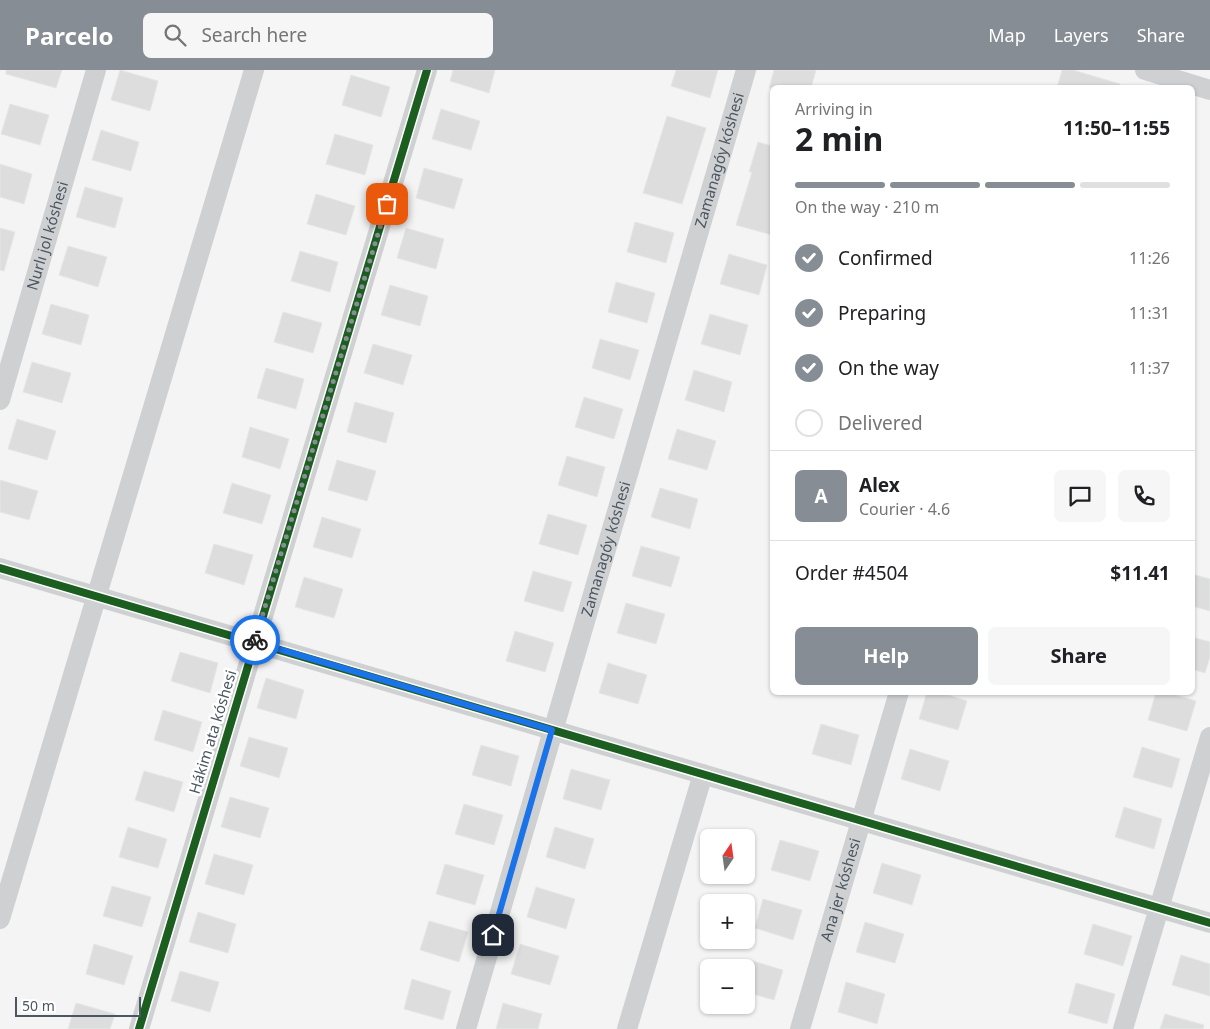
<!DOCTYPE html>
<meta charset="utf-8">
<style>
body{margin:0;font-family:"Noto Sans",sans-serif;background:#f6f6f6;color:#202124;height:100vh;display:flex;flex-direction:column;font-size:19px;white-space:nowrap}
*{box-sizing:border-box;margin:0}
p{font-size:16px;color:#757577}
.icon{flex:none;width:28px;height:28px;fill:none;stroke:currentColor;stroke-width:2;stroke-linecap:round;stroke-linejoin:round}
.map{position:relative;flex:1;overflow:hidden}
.panel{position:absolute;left:770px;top:15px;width:425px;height:610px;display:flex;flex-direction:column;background:#fff;border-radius:8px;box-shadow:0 1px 4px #0004}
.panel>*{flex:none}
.needle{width:32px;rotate:13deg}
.buttons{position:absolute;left:700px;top:759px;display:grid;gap:10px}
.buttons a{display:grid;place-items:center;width:55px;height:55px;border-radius:8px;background:#fff;box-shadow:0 1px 4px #0004;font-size:25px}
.scale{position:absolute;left:15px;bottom:12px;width:126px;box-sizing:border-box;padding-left:5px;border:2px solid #4a5661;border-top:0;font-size:14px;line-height:18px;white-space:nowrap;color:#4a5661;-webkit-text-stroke:4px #fff;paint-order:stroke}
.pin{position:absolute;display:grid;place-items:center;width:42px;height:42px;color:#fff;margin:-21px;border-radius:10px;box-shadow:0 2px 8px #0006}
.courier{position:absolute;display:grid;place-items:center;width:50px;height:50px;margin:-25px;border:4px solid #1a73e8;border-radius:50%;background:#fff;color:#222;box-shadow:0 1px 6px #0007}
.overview em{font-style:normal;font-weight:700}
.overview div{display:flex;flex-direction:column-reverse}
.overview{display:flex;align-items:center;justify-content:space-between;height:85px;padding:0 25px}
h1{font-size:32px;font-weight:700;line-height:38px}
.bar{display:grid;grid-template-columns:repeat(4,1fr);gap:8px 5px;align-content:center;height:60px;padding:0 25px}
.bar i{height:6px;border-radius:4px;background:#e0e0e0}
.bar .selected{background:#868d94}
.bar p{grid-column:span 4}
.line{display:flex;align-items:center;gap:12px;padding:0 25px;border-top:1px solid #e0e0e0}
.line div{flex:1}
.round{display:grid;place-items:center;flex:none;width:52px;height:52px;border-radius:8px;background:#f6f6f6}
ol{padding:0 25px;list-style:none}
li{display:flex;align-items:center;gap:15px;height:55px}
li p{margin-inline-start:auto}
li .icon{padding:5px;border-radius:50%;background:#868d94;color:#fff;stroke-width:4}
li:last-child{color:#757577}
li i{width:28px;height:28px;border:2px solid #e0e0e0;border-radius:50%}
.primary-button{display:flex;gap:10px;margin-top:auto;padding:10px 25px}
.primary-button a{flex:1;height:58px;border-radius:8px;background:#868d94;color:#fff;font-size:20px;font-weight:700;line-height:58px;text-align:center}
.primary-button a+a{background:#f6f6f6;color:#202124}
header{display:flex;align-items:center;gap:30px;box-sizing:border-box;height:70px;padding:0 25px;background:#868d94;color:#fff}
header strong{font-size:24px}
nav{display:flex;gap:28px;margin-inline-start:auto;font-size:18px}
.search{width:350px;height:45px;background:#f6f6f6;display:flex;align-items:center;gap:12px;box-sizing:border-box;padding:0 18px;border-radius:8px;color:#757577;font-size:19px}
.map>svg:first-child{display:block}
.building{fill:#ddddde;stroke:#e5e6e7}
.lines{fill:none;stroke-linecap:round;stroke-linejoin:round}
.minor{stroke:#ced0d2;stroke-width:20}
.cycleway-casing{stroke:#fff;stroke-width:11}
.cycleway{stroke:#1b5e20;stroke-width:8}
.done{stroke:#868d94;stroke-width:5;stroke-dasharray:0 9}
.route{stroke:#1a73e8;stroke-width:6}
.labels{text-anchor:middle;stroke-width:5;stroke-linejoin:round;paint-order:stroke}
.street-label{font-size:15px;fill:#4a5661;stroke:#fff}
</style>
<header>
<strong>Parcelo</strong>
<div class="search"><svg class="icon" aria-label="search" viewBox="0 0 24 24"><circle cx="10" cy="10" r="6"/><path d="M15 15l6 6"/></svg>Search here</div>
<nav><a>Map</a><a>Layers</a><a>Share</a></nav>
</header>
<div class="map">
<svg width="1210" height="959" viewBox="0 0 1210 959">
<rect width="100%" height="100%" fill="#f4f4f4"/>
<path class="building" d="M 6,0 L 62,0 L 56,18 L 6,4 Z
M 120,0 L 158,11 L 150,41 L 111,30 Z
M 453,0 L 495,0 L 489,23 L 450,11 Z
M 676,0 L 718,0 L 710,28 L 671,16 Z
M 774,0 L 816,0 L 811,18 L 769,18 Z
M 1062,0 L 1073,0 L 1120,14 L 1120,18 L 1057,18 Z
M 351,5 L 390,17 L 381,47 L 342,35 Z
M 10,34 L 49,45 L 40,75 L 1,64 Z
M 441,39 L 480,51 L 471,80 L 432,69 Z
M 667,46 L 706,58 L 682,134 L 643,123 Z
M 101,60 L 139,72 L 131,101 L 92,90 Z
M 335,64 L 373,75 L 365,105 L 326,94 Z
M 758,72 L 772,76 L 772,165 L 736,155 L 752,102 L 749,102 Z
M 0,94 L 32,104 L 24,134 L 0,127 Z
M 424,98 L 463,109 L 454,139 L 416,128 Z
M 85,117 L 123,128 L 115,158 L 76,147 Z
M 316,124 L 355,136 L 346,165 L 307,154 Z
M 635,152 L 674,163 L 666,193 L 627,182 Z
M 0,158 L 15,162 L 4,201 L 0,200 Z
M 406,158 L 444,169 L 436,199 L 397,188 Z
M 68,176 L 107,187 L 98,217 L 59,205 Z
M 300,181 L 338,192 L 330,222 L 291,211 Z
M 729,184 L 767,195 L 759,225 L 720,214 Z
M 616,212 L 655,223 L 647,253 L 608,242 Z
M 390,215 L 428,226 L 420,256 L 381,245 Z
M 51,234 L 89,245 L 81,275 L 42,264 Z
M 283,242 L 322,253 L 313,283 L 274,272 Z
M 710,244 L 748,255 L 740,285 L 701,274 Z
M 600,269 L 639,280 L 630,310 L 592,298 Z
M 373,274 L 412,285 L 403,315 L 364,303 Z
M 32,292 L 71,303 L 62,333 L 23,322 Z
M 266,298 L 304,309 L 296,339 L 257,328 Z
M 694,300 L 732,312 L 724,342 L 685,330 Z
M 584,327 L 623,339 L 614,369 L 575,357 Z
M 355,332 L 394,343 L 386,373 L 347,362 Z
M 17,349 L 56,361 L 47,390 L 8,379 Z
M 250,357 L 289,369 L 280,399 L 242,387 Z
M 677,359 L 716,371 L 707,400 L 668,389 Z
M 567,386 L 605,397 L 597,427 L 558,415 Z
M 337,390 L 376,401 L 367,431 L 328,420 Z
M 0,410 L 38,421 L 29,450 L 0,442 Z
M 232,413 L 271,425 L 262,454 L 223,443 Z
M 660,418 L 698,429 L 690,459 L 651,447 Z
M 548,444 L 587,455 L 578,485 L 539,474 Z
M 322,447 L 361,459 L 352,488 L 313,477 Z
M 214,474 L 253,485 L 244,515 L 205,503 Z
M 641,476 L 680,487 L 671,517 L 632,506 Z
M 533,501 L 572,512 L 563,542 L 524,531 Z
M 1192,504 L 1210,509 L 1210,541 L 1192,536 Z
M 304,507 L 343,519 L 334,548 L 295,537 Z
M 626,533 L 665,544 L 656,574 L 617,563 Z
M 515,561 L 554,573 L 545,602 L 506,591 Z
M 1192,567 L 1210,572 L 1210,587 L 1205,603 L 1192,599 Z
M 180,582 L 218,593 L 210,623 L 171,611 Z
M 608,593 L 647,605 L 638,634 L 599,623 Z
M 266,608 L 304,620 L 296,649 L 257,638 Z
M 927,622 L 939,622 L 967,631 L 958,660 L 919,649 Z
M 1156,622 L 1165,622 L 1196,631 L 1187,661 L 1148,650 Z
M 163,640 L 202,652 L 193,682 L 154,670 Z
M 821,654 L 859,665 L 851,695 L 812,684 Z
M 249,667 L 288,678 L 279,708 L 240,696 Z
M 481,675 L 519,686 L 511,716 L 472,705 Z
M 1142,677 L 1180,689 L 1172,718 L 1133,707 Z
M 910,679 L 949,691 L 940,721 L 901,709 Z
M 571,699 L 610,710 L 601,740 L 563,729 Z
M 144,701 L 183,712 L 174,742 L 135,730 Z
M 230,727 L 269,738 L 260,768 L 221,757 Z
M 464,734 L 503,745 L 494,775 L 455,764 Z
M 1124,737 L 1162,749 L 1154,779 L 1115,767 Z
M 128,757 L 167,769 L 158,798 L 119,787 Z
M 555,757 L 594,769 L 585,799 L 546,787 Z
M 780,770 L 819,781 L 810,811 L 771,800 Z
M 214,784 L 253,795 L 244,825 L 205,814 Z
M 882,793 L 921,805 L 912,835 L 873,823 Z
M 445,794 L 484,805 L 475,835 L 436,824 Z
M 112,816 L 151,827 L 142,857 L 103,846 Z
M 536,817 L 575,829 L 566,859 L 527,847 Z
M 763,829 L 802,840 L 793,870 L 755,858 Z
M 198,842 L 236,854 L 228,883 L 189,872 Z
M 429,851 L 468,862 L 459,892 L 420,880 Z
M 865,852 L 904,864 L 895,893 L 856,882 Z
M 1093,854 L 1132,866 L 1123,896 L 1084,884 Z
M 94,874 L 133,886 L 124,915 L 86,904 Z
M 520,874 L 559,886 L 550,915 L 511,904 Z
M 1181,885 L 1210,894 L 1210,926 L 1172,915 Z
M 746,889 L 783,900 L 774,930 L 746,922 Z
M 180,901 L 219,912 L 210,942 L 171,931 Z
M 412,909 L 451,921 L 443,950 L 404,939 Z
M 846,912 L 885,924 L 877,954 L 838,942 Z
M 1076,913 L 1115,924 L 1107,954 L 1068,943 Z
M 76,933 L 115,944 L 110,959 L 68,959 Z
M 503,933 L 542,944 L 538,959 L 496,959 Z
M 1165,944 L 1204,955 L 1203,959 L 1160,959 Z"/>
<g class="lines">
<g class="minor">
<path d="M 1145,0 L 1210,20"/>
<path id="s1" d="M 0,330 L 96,0"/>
<path d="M 0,498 L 1210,853"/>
<path d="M 0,849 L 254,0"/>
<path d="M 139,959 L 427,0"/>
<path id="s2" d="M 466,959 L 746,0"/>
<path d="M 627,959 L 703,704"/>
<path id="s3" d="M 800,959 L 899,622"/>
<path d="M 1123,959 L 1210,667"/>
</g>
<defs>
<path id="cycleway" d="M 0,498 L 1210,853
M 139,959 L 427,0"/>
</defs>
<use href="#cycleway" class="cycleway-casing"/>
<use href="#cycleway" class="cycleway"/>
</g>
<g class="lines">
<path class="done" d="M 255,570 L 387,134"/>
<path class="route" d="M 255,570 L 255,572 L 552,660 L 493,865"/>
</g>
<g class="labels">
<g class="street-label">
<text dy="5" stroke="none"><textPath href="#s2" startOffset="905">Zamanagóy kóshesi</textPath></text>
<text dy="5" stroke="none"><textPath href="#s1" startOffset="171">Nurlı jol kóshesi</textPath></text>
<text dy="5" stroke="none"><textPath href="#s2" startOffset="500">Zamanagóy kóshesi</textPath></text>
<text transform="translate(213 662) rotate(-73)" y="5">Hákim ata kóshesi</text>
<text dy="5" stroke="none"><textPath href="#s3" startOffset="145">Ana jer kóshesi</textPath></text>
</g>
</g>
</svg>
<div class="buttons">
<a><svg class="needle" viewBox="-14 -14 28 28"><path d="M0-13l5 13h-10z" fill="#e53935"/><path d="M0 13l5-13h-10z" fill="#757577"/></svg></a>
<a>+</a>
<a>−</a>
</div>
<div class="scale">50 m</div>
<div class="pin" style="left:387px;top:134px;background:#ea580c"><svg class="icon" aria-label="bag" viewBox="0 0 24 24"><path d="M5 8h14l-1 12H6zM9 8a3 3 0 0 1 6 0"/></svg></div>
<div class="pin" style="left:493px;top:865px;background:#1f2937"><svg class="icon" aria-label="home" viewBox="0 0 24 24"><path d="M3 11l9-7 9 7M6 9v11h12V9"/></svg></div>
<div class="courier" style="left:255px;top:570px"><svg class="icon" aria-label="bike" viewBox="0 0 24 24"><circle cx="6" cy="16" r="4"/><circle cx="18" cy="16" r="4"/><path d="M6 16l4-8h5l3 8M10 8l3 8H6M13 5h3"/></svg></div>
<section class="panel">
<div class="overview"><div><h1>2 min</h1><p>Arriving in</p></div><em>11:50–11:55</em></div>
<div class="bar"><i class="selected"></i><i class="selected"></i><i class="selected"></i><i></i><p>On the way · 210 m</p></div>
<ol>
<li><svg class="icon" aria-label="check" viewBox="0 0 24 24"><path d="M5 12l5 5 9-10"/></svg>Confirmed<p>11:26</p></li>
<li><svg class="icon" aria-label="check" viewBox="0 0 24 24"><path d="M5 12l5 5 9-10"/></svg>Preparing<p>11:31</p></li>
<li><svg class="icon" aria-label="check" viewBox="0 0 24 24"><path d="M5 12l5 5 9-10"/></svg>On the way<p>11:37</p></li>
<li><i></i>Delivered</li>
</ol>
<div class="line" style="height:90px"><b class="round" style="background:#868d94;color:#fff">A</b><div><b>Alex</b><p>Courier · 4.6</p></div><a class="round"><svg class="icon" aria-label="chat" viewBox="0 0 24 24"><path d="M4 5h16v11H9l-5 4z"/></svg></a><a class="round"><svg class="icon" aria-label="phone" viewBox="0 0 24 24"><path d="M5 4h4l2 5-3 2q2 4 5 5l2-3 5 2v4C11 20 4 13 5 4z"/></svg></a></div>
<div class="line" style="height:65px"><div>Order #4504</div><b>$11.41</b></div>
<div class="primary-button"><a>Help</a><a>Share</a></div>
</section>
</div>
